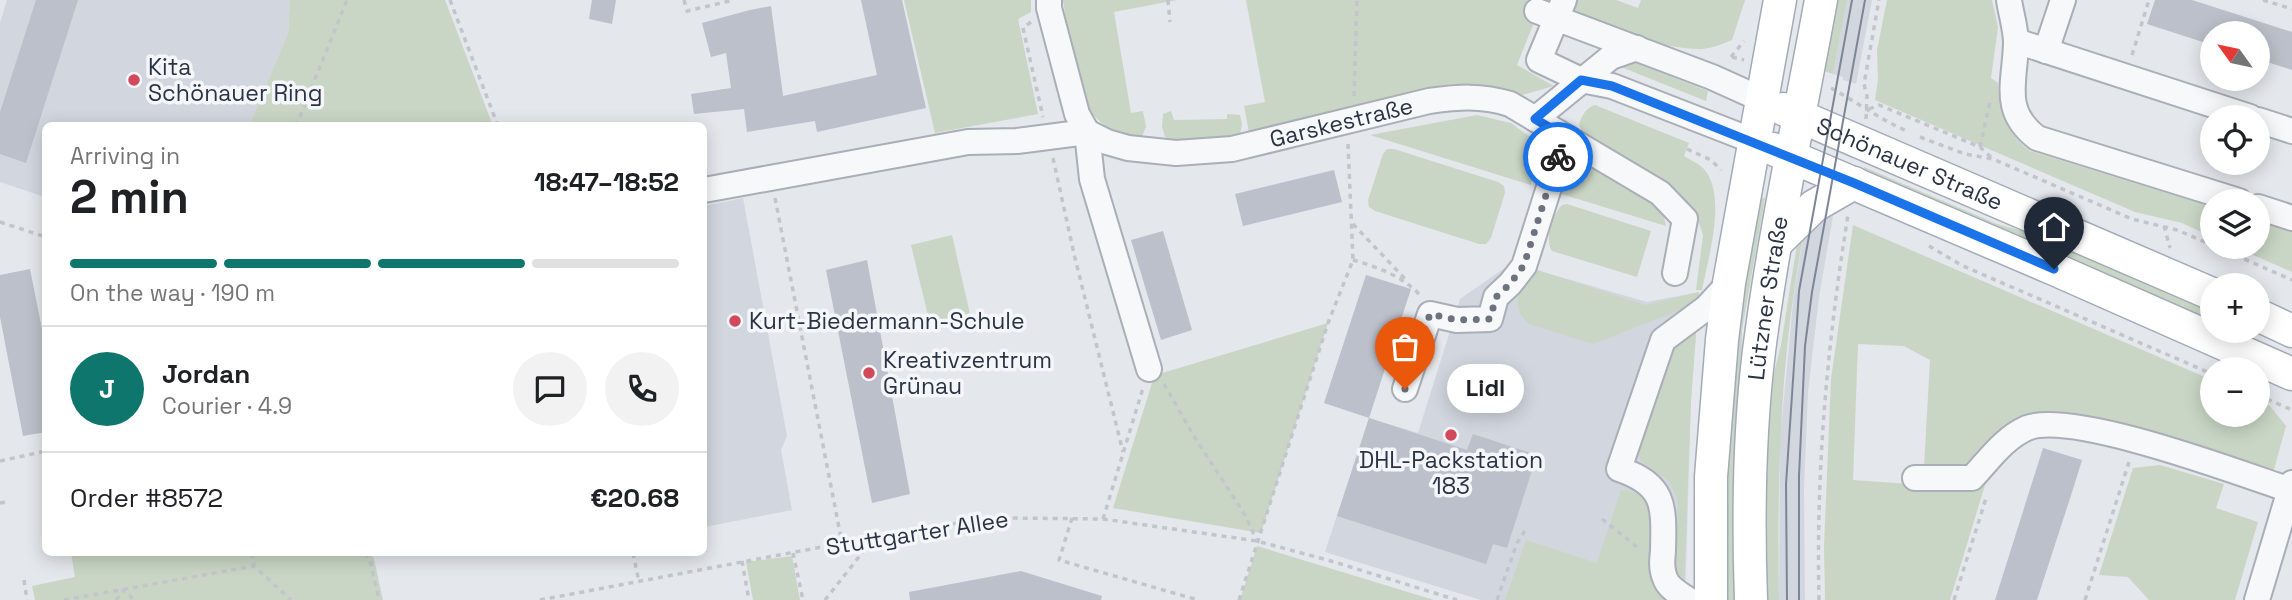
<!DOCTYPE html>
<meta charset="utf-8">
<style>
body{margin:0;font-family:"Space Grotesk",sans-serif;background:#f2f2f2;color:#202124;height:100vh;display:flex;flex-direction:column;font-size:26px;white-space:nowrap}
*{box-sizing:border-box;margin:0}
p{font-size:23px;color:#757577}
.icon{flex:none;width:38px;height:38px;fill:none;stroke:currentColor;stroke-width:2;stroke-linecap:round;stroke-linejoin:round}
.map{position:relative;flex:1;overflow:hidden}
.side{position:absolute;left:42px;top:122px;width:665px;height:434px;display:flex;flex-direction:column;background:#fff;border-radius:10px;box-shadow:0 4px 18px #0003}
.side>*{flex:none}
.needle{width:46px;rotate:303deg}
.tools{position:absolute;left:2200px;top:21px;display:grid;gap:14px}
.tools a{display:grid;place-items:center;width:70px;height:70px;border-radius:50%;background:#fff;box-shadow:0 4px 18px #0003;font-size:35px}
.pin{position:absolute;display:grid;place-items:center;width:60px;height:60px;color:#fff;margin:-72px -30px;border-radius:50% 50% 50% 0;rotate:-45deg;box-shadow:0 0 7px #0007}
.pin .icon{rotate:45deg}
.courier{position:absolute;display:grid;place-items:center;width:70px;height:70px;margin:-35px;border:5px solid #1a73e8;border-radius:50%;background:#fff;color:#222;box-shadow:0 2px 9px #0007}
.bubble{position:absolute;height:49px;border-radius:24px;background:#fff;box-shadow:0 4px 18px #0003;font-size:23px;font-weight:600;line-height:49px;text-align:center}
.headline em{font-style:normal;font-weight:600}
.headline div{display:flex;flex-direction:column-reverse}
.headline{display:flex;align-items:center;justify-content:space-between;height:119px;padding:0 28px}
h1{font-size:46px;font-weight:600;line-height:52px}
.bar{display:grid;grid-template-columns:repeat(4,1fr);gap:10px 7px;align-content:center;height:84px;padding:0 28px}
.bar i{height:9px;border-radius:5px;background:#e0e0e0}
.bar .active{background:#0f766e}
.bar p{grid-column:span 4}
.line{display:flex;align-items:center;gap:18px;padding:0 28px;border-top:2px solid #e0e0e0}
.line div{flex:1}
.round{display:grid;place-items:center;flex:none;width:74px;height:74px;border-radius:37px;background:#f2f2f2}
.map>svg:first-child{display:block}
.built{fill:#d2d6de}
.green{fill:#c9d6c5;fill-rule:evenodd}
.building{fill:#bbc0ca}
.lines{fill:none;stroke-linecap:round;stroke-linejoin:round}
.minor-casing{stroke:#a9aeb7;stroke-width:28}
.major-casing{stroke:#a3abb8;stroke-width:35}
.path{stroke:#c2c5cb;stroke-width:3.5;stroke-dasharray:5 5;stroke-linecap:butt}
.minor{stroke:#f7f8fa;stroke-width:24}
.major{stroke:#fff;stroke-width:32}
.tram{stroke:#7d8696;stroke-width:2}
.done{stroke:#6c737f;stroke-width:7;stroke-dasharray:0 12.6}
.route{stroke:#1a73e8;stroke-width:9}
.poi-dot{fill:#d1495b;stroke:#f4f6f9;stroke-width:2.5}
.labels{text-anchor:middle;stroke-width:7;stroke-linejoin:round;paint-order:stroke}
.poi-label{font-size:23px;fill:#2b3445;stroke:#f4f6f9;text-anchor:start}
.street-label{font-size:23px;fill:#2b3445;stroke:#f4f6f9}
</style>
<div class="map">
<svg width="2292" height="600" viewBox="0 0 2292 600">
<rect width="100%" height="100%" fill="#e4e7ec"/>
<path class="built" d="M 7,0 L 290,0 L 288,33 L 249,126 L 46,126 L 45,197 L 0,182 L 0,23 Z
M 1847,0 L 1872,0 L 1856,84 L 1843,80 L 1843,77 L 1833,74 Z
M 743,198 L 787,436 L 781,450 L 792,510 L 704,527 L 704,206 Z
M 1833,216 L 1819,297 L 1808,392 L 1804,489 L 1805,600 L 1779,600 L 1780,439 L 1794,293 L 1805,227 Z
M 1512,263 L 1647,302 L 1699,292 L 1691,400 L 1685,600 L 1481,600 L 1325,552 L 1369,418 L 1418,433 L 1460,299 Z"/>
<path class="green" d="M 290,0 L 445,0 L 493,126 L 249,126 L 288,33 Z
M 904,0 L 1031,0 L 1031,12 L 1018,19 L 1038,114 L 935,133 Z
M 1063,0 L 1177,0 L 1114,12 L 1131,113 L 1143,111 L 1146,127 L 1140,141 C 1066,122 1073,62 1063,0 Z
M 1246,0 L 1543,0 L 1517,65 L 1554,86 L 1519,96 L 1474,84 L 1249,133 L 1244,106 L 1265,102 Z
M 1575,0 L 1616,0 L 1638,8 L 1641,0 L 1745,0 L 1732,40 C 1720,45 1708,50 1695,49 C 1667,48 1594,30 1574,11 Z
M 1831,0 L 1847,0 L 1833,74 L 1821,70 Z
M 1887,0 L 1992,0 L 1998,27 L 1991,78 L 1998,83 C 1999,111 2007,134 2030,151 L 2212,207 L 2212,237 L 2182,223 L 2135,212 L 1875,100 L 1878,79 L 1877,50 Z
M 1629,60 L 1708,91 L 1706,101 L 1621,67 Z
M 1595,105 L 1689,143 L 1684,156 C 1690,160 1698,163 1703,168 C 1728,194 1708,258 1702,290 L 1696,290 L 1703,235 L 1697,217 L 1686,201 L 1593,141 L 1582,131 L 1579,124 C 1583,114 1585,109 1595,105 Z
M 1171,111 L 1174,120 L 1227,119 L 1227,114 L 1240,115 L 1242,124 L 1240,135 C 1218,139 1186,148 1165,137 L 1162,127 L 1163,114 Z
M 1477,115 L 1511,123 L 1537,142 L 1537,162 L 1531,185 L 1370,135 Z
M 1387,149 L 1394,149 L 1498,182 L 1504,186 L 1505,193 L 1491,238 L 1486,244 L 1479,244 L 1375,211 L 1369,207 L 1368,200 L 1383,154 Z
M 1595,165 L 1662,209 L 1666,226 L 1558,193 C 1567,169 1570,167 1595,165 Z
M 1864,167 L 1997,224 L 2059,241 L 2212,308 L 2212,329 L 1863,176 Z
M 1754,197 L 1765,198 L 1742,330 L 1740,600 L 1721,600 L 1721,466 Z
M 1567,204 L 1651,231 L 1637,277 L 1552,251 C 1544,240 1553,214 1562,205 Z
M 2258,221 L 2292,230 L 2292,272 L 2235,247 L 2258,247 Z
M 1853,225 L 2212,380 L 2212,415 L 2258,415 L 2258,400 L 2270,406 L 2286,426 L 2273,473 L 2122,427 L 2038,412 L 2003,426 L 1950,600 L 1825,600 L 1824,546 L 1831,379 ZM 1858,344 L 1904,346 L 1930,360 L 1923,485 L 1853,480 Z
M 1805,227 C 1780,351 1777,475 1779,600 L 1762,600 L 1768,397 L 1781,345 L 1797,244 Z
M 952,235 L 970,314 L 930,324 L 911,245 Z
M 1534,269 L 1646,305 L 1699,292 L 1698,303 L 1593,344 L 1529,324 C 1508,304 1520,288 1534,269 Z
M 1328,323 L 1261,533 L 1113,508 L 1152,383 L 1159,374 Z
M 1693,329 L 1696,334 L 1691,400 L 1684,582 L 1676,571 L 1678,501 L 1669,481 L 1641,461 L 1636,444 L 1662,367 L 1677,344 Z
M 2160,465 L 2224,484 L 2216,508 L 2258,522 L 2235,600 L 2149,600 L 2128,577 L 2099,575 L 2133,468 Z
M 1621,490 L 1630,491 L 1646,497 L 1653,510 L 1670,600 L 1505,600 L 1526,540 L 1597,563 Z
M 1257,546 L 1434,600 L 1240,600 Z
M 71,553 L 370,553 L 374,559 L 383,600 L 35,600 L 32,586 L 75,577 Z
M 792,556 L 800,600 L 753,600 L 746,562 Z"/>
<path class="building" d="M 36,0 L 78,0 L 26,163 L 0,154 L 0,112 Z
M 592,0 L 616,0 L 612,24 L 589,19 Z
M 861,0 L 902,0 L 926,108 L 817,132 L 815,121 L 747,132 L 744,109 L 694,114 L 691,94 L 731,88 L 726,53 L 711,57 L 702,23 L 750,10 L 771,6 L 783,96 L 877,75 Z
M 2155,0 L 2192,0 L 2292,32 L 2292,70 L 2258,59 L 2258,33 L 2212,33 L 2212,45 L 2147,24 Z
M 1334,170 L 1342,202 L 1243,226 L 1235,194 Z
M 1163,231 L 1192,330 L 1161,340 L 1131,240 Z
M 867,260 L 910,494 L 872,503 L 826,270 Z
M 30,269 L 46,349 L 46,432 L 23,436 L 0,317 L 0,275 Z
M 1366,275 L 1411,289 L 1369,418 L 1324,403 Z
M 1369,418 L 1467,450 L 1473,434 L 1537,455 L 1507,548 L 1493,544 L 1486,564 L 1337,516 Z
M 2043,448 L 2082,460 L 2074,486 L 2037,600 L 1995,600 Z
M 1021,571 L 1102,596 L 1101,600 L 910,600 L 909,592 Z"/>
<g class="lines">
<defs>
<g id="minor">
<path d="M 1049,0 L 1049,8 L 1077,114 L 1087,132 L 1092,179 L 1149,369"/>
<path d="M 1564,0 L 1539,60 L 1581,80 L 1612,86 L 1756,142"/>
<path d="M 2009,0 C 2011,14 2016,29 2016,43 C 2015,83 2001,110 2037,138 L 2239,201"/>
<path d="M 1537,11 L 1712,77 L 1763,100"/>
<path d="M 2016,41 L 2250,117"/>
<path d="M 2046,51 L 2063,0"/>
<path d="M 1535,119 L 1611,57 L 1637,48"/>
<path d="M 2258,120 L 2292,131"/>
<path id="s1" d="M 704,190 L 968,142 L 1017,141 L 1087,132 L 1107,142 L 1128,148 L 1176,153 L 1232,149 L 1429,101 C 1459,97 1480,95 1510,104 L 1660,193 L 1685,219 L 1675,273"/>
<path d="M 2258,207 L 2292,218"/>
<path d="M 1405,389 L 1430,314 L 1457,320 L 1490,319 L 1496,297 L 1510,284 L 1524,266 L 1558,159 L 1559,133"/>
<path d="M 1915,478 L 1972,478 C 1989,460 2004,438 2027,428 C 2072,410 2239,473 2290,490"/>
<path d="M 1689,600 C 1680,594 1668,588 1665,578 C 1661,569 1662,560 1663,551 C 1664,506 1666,485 1619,469 L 1663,340 L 1706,308 L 1729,283"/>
<path d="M 2257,600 L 2292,483"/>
</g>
<g id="major">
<path id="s2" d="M 1783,109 L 2212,294"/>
<path d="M 1773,149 L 2054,269 L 2292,374"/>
<path d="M 1777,242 L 1814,206 L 1854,183"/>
<path d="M 2258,315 L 2292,331"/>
<path d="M 1711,600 L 1711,477 L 1722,340 L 1729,283 L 1780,0"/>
<path id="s3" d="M 1751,600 C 1748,517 1749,433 1759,351 C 1774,233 1800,116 1821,0"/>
</g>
</defs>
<use href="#minor" class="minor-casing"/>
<use href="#major" class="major-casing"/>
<path class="path" d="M 450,0 L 498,126
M 684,0 L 687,11 L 734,0
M 1168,0 L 1170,22
M 2263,0 L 2292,9
M 1031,22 L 1023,28 L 1043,117
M 2132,55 L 2149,0
M 1731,57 L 1744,41
M 1732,57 L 1744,60
M 1831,88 C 1858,103 1881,120 1909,132
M 1354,96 L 1357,0
M 1869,109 L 1879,105 L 1980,147 L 1992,158
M 1866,119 L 1867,96 L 1864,84 L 1879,0
M 296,126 L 347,0
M 1920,137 L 1965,154 L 1993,159 L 2132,219 L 2177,230 L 2212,245
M 1980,147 L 1990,102
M 1687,149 L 1711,160 L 1721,170
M 1053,158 L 1074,254 L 1123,452
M 775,198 L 842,543
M 0,222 L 46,237
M 1353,224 L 1408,282
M 2164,226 L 2170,248
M 1929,246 L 1961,265 L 2212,374
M 2217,247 L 2292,280
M 1353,260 C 1377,267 1402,276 1419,294
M 2232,275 L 2256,285
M 1164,384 L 1192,433 L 1245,515 L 1256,539
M 2258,395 L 2292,410
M 0,461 L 46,451
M 0,503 L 7,502
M 1072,518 L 1059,560 L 1198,600
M 1103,519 L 1143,388
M 1602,519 L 1641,550
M 252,553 L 254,566 L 291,600
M 365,553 L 370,560 L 379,600
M 633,553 L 639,582
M 793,553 L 803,600
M 742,561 L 749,600
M 24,580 L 27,600
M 64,600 L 254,566
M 116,600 L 124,590 L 134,600
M 540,600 L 875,537 L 950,524 L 1009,518 L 1103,519 L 1257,541 L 1331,561 L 1457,600
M 825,600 L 873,539
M 1239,600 L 1328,323 L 1353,260 L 1348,144
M 1497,600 L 1517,543 L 1526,529
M 1819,600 C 1816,469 1827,345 1848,215
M 1954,600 L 1987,495
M 2085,600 L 2129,462"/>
<use href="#minor" class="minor"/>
<use href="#major" class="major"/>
<path class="tram" d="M 1787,600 L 1786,484 L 1799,291 L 1852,0
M 1799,600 L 1799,476 L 1805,346 L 1812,292 L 1865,0"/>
</g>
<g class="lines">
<path class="done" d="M 1405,389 L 1430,314 L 1457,320 L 1490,319 L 1496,297 L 1510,284 L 1524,265 L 1558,157"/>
<path class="route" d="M 1558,157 L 1559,133 L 1535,119 L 1581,80 L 1612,86 L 1854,183 L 2054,269"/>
</g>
<g class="poi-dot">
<circle cx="134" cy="80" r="7"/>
<circle cx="735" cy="321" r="7"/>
<circle cx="869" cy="373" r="7"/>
<circle cx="1451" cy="435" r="7"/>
</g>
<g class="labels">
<g class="poi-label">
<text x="148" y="75">Kita<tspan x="148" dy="26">Schönauer Ring</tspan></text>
<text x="749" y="329">Kurt-Biedermann-Schule</text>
<text x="883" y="368">Kreativzentrum<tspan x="883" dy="26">Grünau</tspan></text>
<text x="1451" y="468" text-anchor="middle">DHL-Packstation<tspan x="1451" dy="26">183</tspan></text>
</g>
<g class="street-label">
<text dy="8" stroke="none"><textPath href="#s1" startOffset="649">Garskestraße</textPath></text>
<text dy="8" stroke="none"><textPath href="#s2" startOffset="138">Schönauer Straße</textPath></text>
<text dy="8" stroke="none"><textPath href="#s3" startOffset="303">Lützner Straße</textPath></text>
<text transform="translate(917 533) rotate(-9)" y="8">Stuttgarter Allee</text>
</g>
</g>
</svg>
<div class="tools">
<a><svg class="needle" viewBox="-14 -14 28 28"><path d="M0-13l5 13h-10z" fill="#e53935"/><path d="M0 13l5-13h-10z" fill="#757577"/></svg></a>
<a><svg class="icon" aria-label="locate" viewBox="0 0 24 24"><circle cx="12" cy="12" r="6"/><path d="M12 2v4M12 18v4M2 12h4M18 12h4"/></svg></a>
<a><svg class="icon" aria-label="layers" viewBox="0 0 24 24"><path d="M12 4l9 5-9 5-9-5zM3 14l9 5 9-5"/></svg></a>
<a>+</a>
<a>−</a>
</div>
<div class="pin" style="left:1405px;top:389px;background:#ea580c"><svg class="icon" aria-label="bag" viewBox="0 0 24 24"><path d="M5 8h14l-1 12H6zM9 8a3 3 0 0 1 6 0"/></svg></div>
<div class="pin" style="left:2054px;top:269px;background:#1f2937"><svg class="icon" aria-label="home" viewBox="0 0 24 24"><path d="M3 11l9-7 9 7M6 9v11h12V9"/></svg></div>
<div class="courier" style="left:1558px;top:157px"><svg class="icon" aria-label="bike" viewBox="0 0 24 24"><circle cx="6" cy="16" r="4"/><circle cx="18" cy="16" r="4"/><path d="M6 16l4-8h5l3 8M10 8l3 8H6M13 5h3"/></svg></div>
<div class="bubble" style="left:1447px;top:364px;width:77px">Lidl</div>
<section class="side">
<div class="headline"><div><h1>2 min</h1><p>Arriving in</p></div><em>18:47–18:52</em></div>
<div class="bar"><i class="active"></i><i class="active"></i><i class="active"></i><i></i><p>On the way · 190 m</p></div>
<div class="line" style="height:126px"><b class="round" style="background:#0f766e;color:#fff">J</b><div><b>Jordan</b><p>Courier · 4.9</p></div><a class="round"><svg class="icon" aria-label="chat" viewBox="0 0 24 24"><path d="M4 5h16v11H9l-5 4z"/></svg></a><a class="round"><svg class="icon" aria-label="phone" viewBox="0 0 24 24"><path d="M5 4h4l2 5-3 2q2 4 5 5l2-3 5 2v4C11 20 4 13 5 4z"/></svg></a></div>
<div class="line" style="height:91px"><div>Order #8572</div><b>€20.68</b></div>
</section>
</div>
